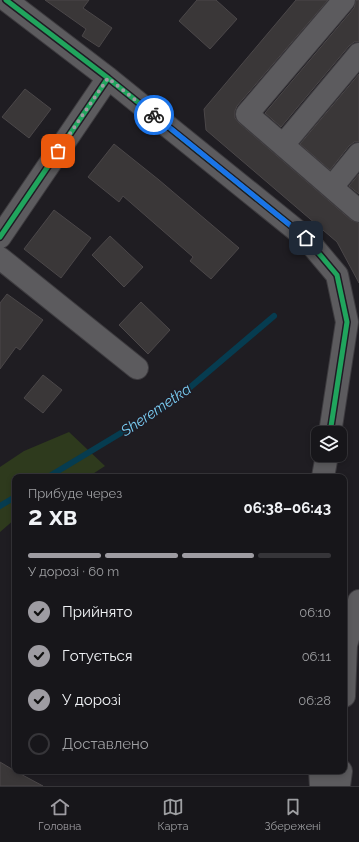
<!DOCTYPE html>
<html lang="uk">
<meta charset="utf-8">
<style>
body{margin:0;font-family:Raleway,sans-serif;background:#201f23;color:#f1f3f6;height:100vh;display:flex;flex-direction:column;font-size:15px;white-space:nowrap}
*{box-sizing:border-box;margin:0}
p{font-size:13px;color:#9e9fa2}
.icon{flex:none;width:22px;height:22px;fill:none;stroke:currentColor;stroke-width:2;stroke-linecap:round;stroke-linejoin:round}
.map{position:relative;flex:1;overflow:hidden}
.side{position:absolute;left:12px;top:474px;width:335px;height:300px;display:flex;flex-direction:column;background:#17161a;border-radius:8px;box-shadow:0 2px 6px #0003,0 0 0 1px #363539}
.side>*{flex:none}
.tools{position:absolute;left:311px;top:426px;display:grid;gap:8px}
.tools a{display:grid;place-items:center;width:36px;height:36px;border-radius:8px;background:#17161a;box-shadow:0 2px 6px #0003,0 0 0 1px #363539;font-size:20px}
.pin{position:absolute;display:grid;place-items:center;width:34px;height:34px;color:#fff;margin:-17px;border-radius:8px;box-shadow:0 2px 6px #0006}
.courier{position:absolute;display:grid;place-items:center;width:40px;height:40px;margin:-20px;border:3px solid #1a73e8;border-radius:50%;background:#fff;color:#222;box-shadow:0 1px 5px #0007}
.head em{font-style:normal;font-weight:700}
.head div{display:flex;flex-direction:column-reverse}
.head{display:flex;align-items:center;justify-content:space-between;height:68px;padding:0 16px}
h1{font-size:26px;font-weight:700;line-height:30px}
.bar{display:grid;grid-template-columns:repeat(4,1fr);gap:6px 4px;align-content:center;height:48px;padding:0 16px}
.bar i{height:5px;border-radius:3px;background:#363539}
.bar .active{background:#9e9ca2}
.bar p{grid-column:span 4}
ol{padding:0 16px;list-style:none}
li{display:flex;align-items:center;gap:12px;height:44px}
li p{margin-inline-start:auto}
li .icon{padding:4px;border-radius:50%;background:#9e9ca2;color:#111;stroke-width:4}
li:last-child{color:#9e9fa2}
li i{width:22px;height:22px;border:2px solid #363539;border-radius:50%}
.dock{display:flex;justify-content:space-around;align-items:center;height:56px;border-top:1px solid #363539;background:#17161a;font-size:11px;color:#9e9fa2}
.dock a{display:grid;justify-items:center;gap:2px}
.dock .active{color:#9e9ca2}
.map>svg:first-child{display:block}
.green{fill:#2e3a1d}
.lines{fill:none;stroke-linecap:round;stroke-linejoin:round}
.stream{stroke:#063c50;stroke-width:6}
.building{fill:#3a3738;stroke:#4b4749}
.minor-casing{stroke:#3d3b3f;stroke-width:24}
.minor{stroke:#5c5b5e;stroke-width:22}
.cycleway-casing{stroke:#1f1b24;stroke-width:8}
.cycleway{stroke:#20a55d;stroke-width:5}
.done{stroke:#9e9ca2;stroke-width:4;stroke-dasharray:0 7.2}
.route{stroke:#1a73e8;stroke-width:5}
.labels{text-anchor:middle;stroke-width:3;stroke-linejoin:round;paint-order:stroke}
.water-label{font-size:15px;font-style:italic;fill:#79ccf1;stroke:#1f1b24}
</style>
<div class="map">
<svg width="359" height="786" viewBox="0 0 359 786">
<rect width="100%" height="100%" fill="#1f1d22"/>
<path class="green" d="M 69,432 L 105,466 L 88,477 L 15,477 L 15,519 L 0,532 L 0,467 L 24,451 Z"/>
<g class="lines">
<path class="stream" d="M 48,477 L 174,401 L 274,316
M 0,506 L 15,497"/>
</g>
<path class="building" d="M 45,0 L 89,0 L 83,8 L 112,28 L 99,47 L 82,36 L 86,29 Z
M 197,0 L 216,0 L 237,19 L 210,49 L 179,21 Z
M 296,0 L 328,0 L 237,106 L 235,111 L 235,118 L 239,123 L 351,220 L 359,223 L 359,283 L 337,242 L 206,130 L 204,109 Z
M 356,0 L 359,0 L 359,42 L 354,42 L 349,46 L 281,127 L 265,113 L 354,8 Z
M 359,74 L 359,142 L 354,142 L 349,146 L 330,170 L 300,144 Z
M 25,89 L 51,109 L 29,138 L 2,117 Z
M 114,144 L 159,180 L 239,248 L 211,279 L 190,261 L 193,257 L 123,196 L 119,202 L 88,177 Z
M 359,174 L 359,194 L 349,186 Z
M 54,210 L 91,238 L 61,278 L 24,249 Z
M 110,236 L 143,267 L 124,287 L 92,255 Z
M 7,294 L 43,320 L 20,350 L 16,347 L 0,369 L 0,303 Z
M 141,302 L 170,330 L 148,354 L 119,325 Z
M 43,375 L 62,390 L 43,413 L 24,398 Z
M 0,762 L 15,771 L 43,786 L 0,786 Z"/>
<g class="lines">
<defs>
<path id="minor" d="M 6,0 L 108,78 L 306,238 L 337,275 L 347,322 L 330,433
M 344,0 L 247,114 L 359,211
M 283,145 L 359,54
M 332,187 L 359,154
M 0,237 L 108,78
M 0,258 L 137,368
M 323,477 L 327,455
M 344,696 L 346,645 L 359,601
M 320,771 L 321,786
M 339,786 L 341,771"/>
</defs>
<use href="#minor" class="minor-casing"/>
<use href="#minor" class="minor"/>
<defs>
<path id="cycleway" d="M 6,0 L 108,78 L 306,238 L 337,275 L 347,322 L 330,433
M 0,237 L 108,78"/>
</defs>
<use href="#cycleway" class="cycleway-casing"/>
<use href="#cycleway" class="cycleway"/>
</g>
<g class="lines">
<path class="done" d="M 58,151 L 108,78 L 154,115"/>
<path class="route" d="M 154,115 L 306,238"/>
</g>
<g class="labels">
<g class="water-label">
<text transform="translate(156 410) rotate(-34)" y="5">Sheremetka</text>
</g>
</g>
</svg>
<div class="tools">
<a><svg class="icon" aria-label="layers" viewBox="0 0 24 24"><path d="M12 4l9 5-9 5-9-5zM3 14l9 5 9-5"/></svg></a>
</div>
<div class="pin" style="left:58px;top:151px;background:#ea580c"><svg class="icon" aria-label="bag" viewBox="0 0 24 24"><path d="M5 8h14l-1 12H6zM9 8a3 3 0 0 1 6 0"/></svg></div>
<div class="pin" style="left:306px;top:238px;background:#1f2937"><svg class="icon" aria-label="home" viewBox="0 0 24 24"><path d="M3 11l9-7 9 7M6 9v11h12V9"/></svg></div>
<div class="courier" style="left:154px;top:115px"><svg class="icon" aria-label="bike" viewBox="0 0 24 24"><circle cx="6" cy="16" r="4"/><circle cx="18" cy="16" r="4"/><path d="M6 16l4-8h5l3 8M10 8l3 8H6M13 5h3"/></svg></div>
<section class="side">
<div class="head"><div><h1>2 хв</h1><p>Прибуде через</p></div><em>06:38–06:43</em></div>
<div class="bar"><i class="active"></i><i class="active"></i><i class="active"></i><i></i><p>У дорозі · 60 m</p></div>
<ol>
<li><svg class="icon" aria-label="check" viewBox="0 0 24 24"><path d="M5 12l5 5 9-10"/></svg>Прийнято<p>06:10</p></li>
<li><svg class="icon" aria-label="check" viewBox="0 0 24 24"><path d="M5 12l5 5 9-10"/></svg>Готується<p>06:11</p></li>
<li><svg class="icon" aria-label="check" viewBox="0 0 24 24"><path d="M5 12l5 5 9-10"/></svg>У дорозі<p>06:28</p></li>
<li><i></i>Доставлено</li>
</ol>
</section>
</div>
<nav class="dock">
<a class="active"><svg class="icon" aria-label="home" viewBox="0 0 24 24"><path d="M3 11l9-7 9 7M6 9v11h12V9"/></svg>Головна</a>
<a><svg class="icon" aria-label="map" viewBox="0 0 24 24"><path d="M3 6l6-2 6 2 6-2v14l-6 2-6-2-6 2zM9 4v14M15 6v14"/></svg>Карта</a>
<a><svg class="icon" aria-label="saved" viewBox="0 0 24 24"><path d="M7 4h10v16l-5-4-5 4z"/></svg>Збережені</a>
</nav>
